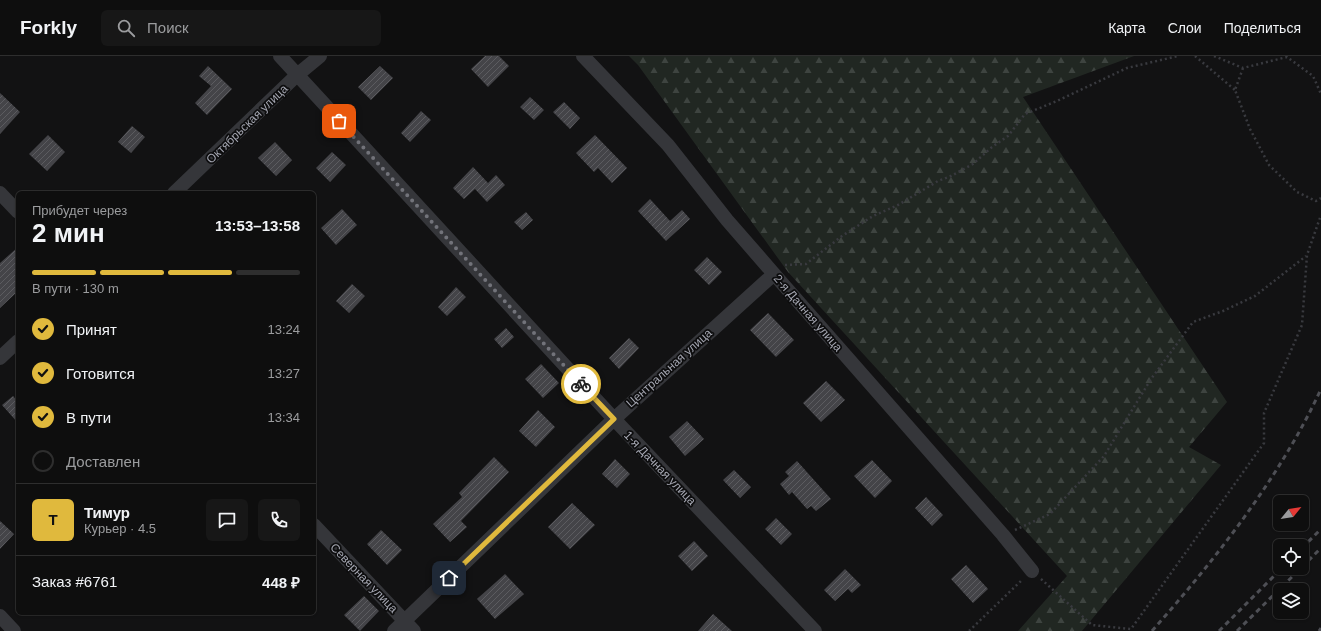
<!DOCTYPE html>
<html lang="ru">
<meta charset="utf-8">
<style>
body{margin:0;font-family:Helvetica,sans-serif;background:#171717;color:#f1f3f6;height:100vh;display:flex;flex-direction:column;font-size:15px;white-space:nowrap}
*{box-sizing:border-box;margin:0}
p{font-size:13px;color:#9b9c9e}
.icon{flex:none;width:22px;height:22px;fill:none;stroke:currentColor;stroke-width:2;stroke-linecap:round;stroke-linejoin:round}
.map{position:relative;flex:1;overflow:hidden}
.panel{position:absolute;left:16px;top:135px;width:300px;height:424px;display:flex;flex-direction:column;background:#0e0e0e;border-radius:6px;box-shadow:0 1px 3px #0004,0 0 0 1px #2e2e2e}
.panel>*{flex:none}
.needle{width:26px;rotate:60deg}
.controls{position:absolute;left:1273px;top:439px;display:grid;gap:8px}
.controls a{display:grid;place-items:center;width:36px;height:36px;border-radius:6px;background:#0e0e0e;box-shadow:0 1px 3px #0004,0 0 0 1px #2e2e2e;font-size:20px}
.pin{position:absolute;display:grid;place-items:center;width:34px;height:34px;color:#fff;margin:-17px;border-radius:8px;box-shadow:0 2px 6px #0006}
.courier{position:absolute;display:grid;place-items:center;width:40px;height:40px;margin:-20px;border:3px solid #e0b93d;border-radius:50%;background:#fff;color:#222;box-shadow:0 1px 5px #0007}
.headline em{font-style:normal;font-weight:600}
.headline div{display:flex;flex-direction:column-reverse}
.headline{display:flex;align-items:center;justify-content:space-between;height:68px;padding:0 16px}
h1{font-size:26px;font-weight:600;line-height:30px}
.bar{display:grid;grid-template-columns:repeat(4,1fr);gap:6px 4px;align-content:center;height:48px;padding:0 16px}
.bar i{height:5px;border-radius:3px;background:#2e2e2e}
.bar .active{background:#e0b93d}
.bar p{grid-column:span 4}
.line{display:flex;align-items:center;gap:10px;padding:0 16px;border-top:1px solid #2e2e2e}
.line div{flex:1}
.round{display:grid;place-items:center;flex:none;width:42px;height:42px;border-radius:6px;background:#171717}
ol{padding:0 16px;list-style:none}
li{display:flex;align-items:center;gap:12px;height:44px}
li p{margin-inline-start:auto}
li .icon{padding:4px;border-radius:50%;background:#e0b93d;color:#111;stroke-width:4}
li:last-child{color:#9b9c9e}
li i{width:22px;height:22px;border:2px solid #2e2e2e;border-radius:50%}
header{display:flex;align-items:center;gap:24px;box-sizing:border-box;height:56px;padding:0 20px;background:#0e0e0e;border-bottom:1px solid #2e2e2e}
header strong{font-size:19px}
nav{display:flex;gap:22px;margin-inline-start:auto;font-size:14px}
.search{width:280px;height:36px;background:#171717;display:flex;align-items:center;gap:10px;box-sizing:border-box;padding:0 14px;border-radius:6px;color:#9b9c9e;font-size:15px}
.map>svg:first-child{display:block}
.forest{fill:url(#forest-firs)}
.building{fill:url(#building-hatch)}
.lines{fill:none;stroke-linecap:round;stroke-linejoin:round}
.path{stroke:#393a3f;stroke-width:2.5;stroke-dasharray:2 3;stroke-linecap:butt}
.street{stroke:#35363a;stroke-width:14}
.rail{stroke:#4e4f55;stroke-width:3;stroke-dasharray:5 4;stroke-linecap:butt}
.done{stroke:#72737a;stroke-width:4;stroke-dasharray:0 7.2}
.route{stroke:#e0b93d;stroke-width:5}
.labels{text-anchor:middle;stroke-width:3.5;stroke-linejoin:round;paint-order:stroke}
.street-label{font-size:12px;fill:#a5a7b2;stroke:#0d0d0e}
</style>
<header>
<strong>Forkly</strong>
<div class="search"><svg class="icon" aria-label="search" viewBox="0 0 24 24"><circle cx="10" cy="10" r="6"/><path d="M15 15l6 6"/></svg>Поиск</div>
<nav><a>Карта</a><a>Слои</a><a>Поделиться</a></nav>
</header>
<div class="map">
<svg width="1321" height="575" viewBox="0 0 1321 575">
<defs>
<pattern id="forest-firs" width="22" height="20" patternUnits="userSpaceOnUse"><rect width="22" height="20" fill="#212722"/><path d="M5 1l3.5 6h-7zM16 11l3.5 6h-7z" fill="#3e4440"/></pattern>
<pattern id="building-hatch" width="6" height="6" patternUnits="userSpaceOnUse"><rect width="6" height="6" fill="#444448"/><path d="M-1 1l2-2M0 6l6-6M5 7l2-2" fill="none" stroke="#5c5c60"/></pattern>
</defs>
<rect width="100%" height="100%" fill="#121213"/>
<path class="forest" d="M 629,0 L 1134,0 L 1023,41 L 1227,346 L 1189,391 L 1221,409 L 1082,575 L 1018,575 L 1067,520 L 788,216 L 638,9 Z"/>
<path class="building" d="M 485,0 L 499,0 L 509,10 L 488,31 L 471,13 Z
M 208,10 L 232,33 L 207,59 L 195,47 L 211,30 L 199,20 Z
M 380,10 L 393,22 L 371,44 L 358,31 Z
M 0,37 L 20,56 L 0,78 Z
M 530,41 L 544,54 L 534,64 L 520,51 Z
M 564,46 L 580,62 L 570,73 L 553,56 Z
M 421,55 L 431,64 L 410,86 L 401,77 Z
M 132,70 L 145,81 L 131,97 L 118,86 Z
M 48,79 L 65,96 L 47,115 L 29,98 Z
M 595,79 L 627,112 L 612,127 L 598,112 L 594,116 L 576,97 Z
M 275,86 L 292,104 L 276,120 L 258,102 Z
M 332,96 L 346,109 L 330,126 L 316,112 Z
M 473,111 L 488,127 L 496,119 L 505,129 L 487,146 L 475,133 L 464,143 L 453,132 Z
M 650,143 L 670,165 L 682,154 L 690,163 L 666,185 L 638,155 Z
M 342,153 L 357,169 L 336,189 L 321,172 Z
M 526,156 L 533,164 L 522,174 L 514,166 Z
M 18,191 L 18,235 L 0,252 L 0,207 Z
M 707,201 L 722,216 L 709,229 L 694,214 Z
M 352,228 L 365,240 L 349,257 L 336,245 Z
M 456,231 L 466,241 L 447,260 L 438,251 Z
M 768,257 L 794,284 L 776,301 L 750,274 Z
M 506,272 L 514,281 L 502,292 L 494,283 Z
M 629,282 L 639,292 L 619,313 L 609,302 Z
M 541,308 L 559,327 L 543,342 L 525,323 Z
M 826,325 L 845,344 L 821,366 L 803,347 Z
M 13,340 L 18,346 L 18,367 L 2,349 Z
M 538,354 L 555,371 L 536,391 L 519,375 Z
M 687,365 L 704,383 L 685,400 L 669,381 Z
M 494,401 L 509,416 L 461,465 L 467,471 L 450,486 L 433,468 L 462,441 L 459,437 Z
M 615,403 L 630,418 L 617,432 L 602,418 Z
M 872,404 L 892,425 L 875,442 L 854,420 Z
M 797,405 L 831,443 L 816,455 L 811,450 L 807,453 L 792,436 L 789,439 L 780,428 L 789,420 L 785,416 Z
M 734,414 L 751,431 L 740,442 L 723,424 Z
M 926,441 L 943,459 L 932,470 L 915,452 Z
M 572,447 L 595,469 L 570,493 L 548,471 Z
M 776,462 L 792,478 L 781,489 L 765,473 Z
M 0,465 L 14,478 L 0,493 Z
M 381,474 L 402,494 L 387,509 L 367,488 Z
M 694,485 L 708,500 L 692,515 L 678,500 Z
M 966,509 L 988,533 L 973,547 L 951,523 Z
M 845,513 L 861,529 L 852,537 L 848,533 L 835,545 L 824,534 Z
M 505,518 L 524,538 L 495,563 L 477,543 Z
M 364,540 L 379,555 L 360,575 L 344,559 Z
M 713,558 L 732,575 L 698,575 Z"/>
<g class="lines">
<path class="path" d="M 1195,0 L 1235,34
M 1214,0 L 1243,12 L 1287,1 L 1313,20 L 1321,38
M 1243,12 L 1235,34 L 1250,73 L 1269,109 L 1297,136 L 1316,145 L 1321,142
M 785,209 L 806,208 L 842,180 L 873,160 L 898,149 L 938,125 L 951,120 L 973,108 L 992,91 L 1008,80 L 1025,58 L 1057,45 L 1127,12 L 1178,0
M 1015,474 L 1050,458 L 1104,400 L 1151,323 L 1193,266 L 1223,255 L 1255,240 L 1306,200
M 1041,523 L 1092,569 L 1131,573 L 1264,387 L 1264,357 L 1302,269 L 1307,199 L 1321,159
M 969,575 L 1023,523"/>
<path class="street" d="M 280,0 L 614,363 L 815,575
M 583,0 L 668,89 L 727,164 L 774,218 L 1003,479 L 1032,515
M 0,137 L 18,156
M 174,137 L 297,19 L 320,0
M 0,302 L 18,285
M 314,469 L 414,575
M 0,560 L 14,575
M 394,575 L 614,363 L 774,218"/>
<path class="rail" d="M 1302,492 L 1321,473
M 1302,511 L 1321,492
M 1152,575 C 1215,504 1281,420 1321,333
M 1219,575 L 1282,512
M 1237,575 L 1301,512
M 1319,575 L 1321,572"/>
</g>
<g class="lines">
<path class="done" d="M 339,65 L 581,328"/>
<path class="route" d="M 449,522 L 614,363 L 581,328"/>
</g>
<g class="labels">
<g class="street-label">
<text transform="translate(247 68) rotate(-44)" y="4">Октябрьская улица</text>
<text transform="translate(808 257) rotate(49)" y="4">2-я Дачная улица</text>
<text transform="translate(669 312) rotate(-42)" y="4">Центральная улица</text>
<text transform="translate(660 412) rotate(46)" y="4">1-я Дачная улица</text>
<text transform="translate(364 522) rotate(46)" y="4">Северная улица</text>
</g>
</g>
</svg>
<div class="controls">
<a><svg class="needle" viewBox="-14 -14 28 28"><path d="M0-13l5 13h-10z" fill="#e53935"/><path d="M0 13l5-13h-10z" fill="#9b9c9e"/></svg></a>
<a><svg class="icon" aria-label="locate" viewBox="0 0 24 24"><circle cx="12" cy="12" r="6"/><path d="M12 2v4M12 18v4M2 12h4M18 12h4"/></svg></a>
<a><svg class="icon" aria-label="layers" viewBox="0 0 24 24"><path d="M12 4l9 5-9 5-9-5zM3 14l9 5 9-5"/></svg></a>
</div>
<div class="pin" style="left:339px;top:65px;background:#ea580c"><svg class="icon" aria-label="bag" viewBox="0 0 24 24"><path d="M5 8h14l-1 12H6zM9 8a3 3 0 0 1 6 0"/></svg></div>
<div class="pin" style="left:449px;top:522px;background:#1f2937"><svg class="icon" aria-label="home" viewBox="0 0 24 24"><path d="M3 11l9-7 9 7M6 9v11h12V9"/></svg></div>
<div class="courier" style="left:581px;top:328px"><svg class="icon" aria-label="bike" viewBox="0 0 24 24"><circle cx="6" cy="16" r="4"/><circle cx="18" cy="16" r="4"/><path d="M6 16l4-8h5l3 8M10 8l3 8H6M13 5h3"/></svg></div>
<section class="panel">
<div class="headline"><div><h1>2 мин</h1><p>Прибудет через</p></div><em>13:53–13:58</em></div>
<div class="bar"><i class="active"></i><i class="active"></i><i class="active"></i><i></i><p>В пути · 130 m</p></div>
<ol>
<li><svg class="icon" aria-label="check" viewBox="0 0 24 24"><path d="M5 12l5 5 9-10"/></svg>Принят<p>13:24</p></li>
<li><svg class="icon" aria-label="check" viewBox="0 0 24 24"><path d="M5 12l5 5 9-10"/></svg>Готовится<p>13:27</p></li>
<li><svg class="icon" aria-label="check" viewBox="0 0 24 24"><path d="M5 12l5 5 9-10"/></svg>В пути<p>13:34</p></li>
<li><i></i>Доставлен</li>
</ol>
<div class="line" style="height:72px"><b class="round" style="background:#e0b93d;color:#111">Т</b><div><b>Тимур</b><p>Курьер · 4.5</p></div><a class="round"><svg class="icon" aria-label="chat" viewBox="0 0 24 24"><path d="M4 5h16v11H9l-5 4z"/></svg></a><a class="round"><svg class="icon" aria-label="phone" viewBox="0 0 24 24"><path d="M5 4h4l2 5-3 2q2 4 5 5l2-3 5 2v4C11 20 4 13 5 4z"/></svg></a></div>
<div class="line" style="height:52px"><div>Заказ #6761</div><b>448 ₽</b></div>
</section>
</div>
